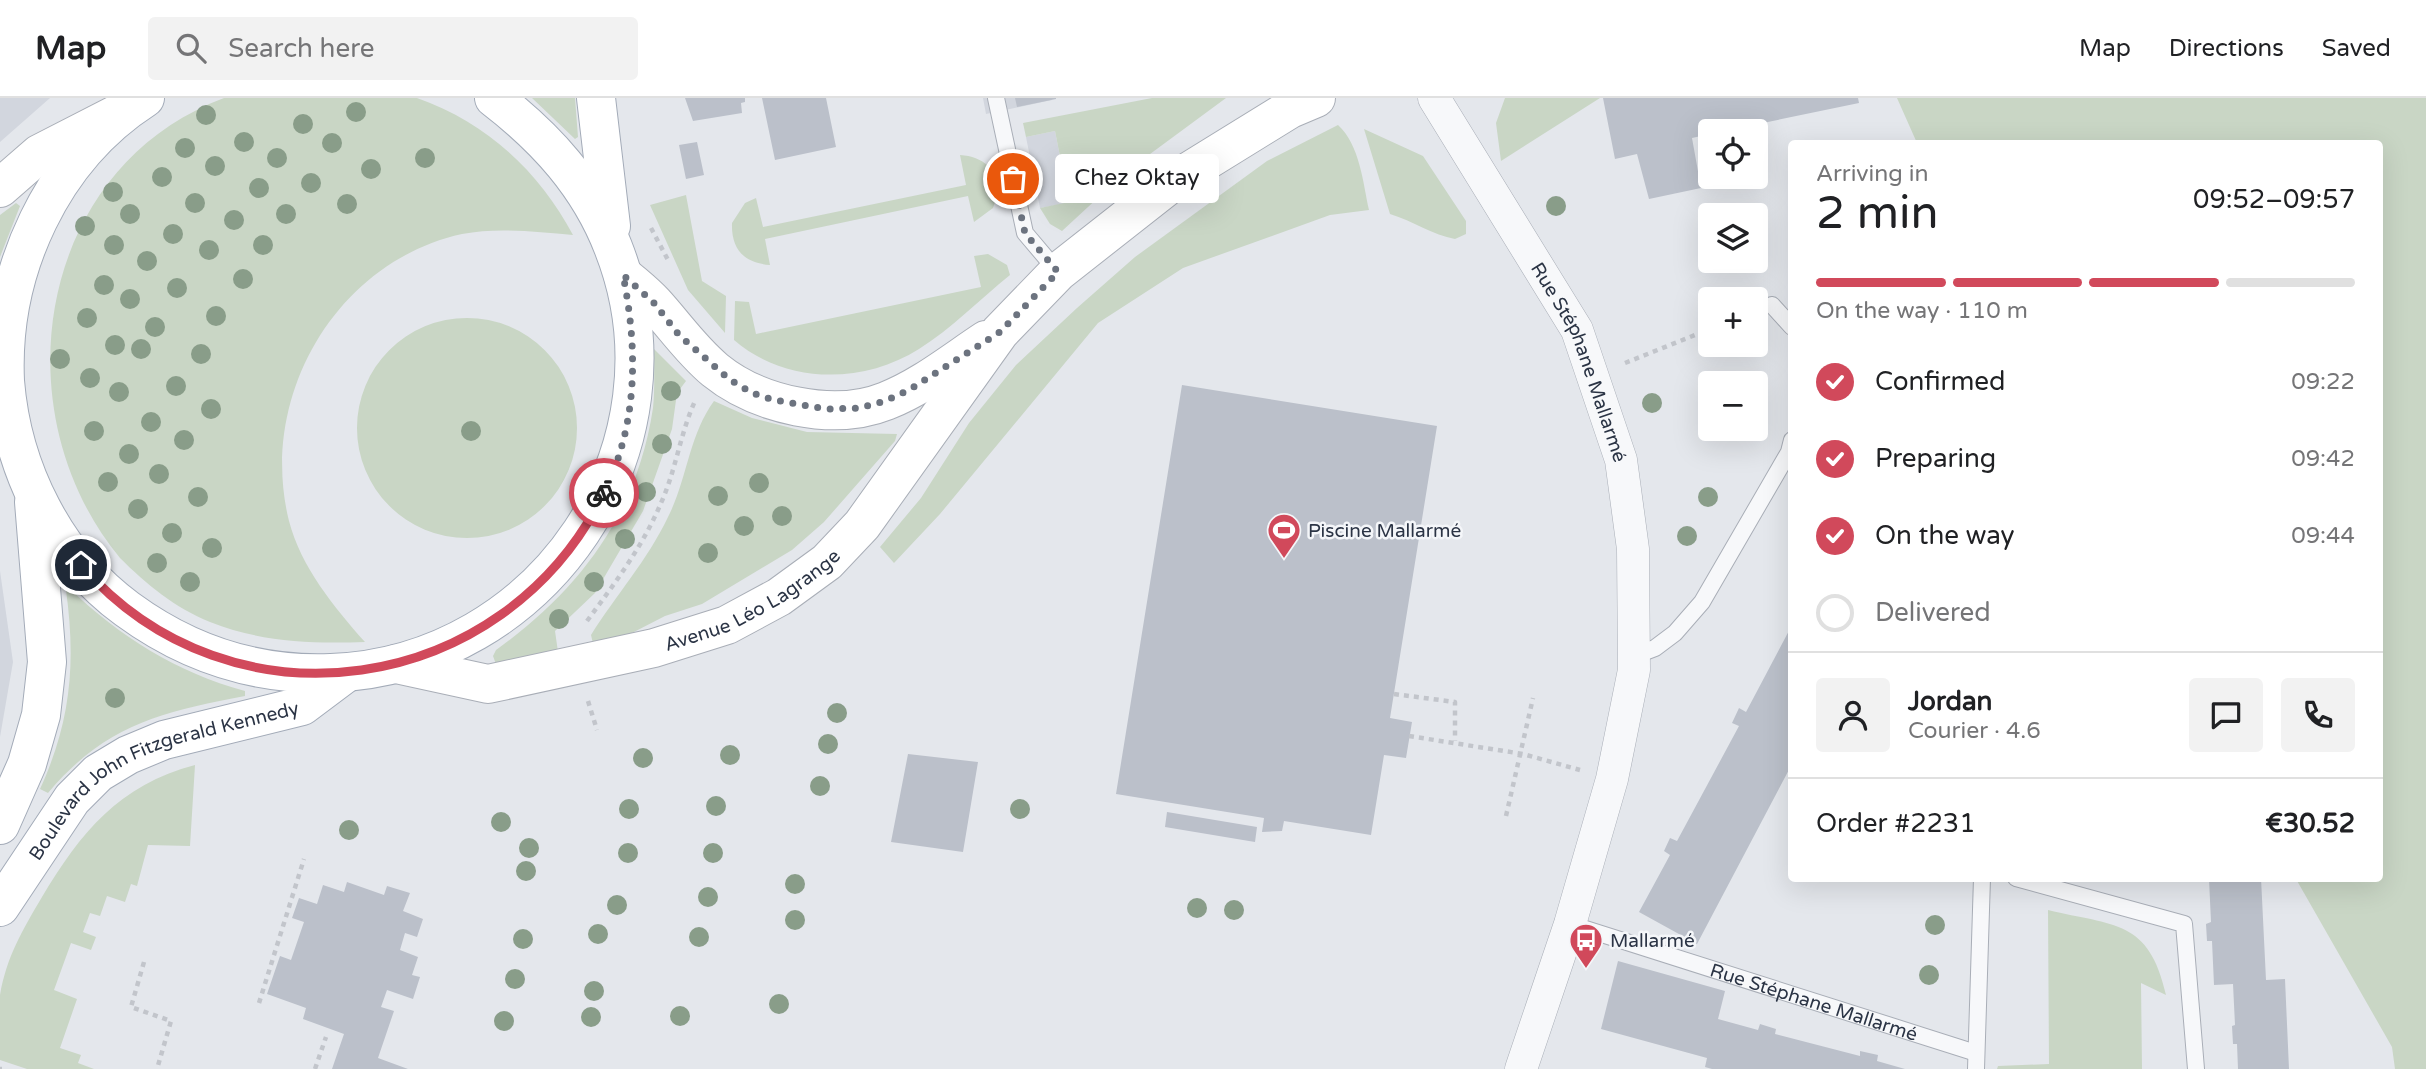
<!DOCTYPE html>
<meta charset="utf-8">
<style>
body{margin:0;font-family:"Varela Round",sans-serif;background:#f2f2f2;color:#202124;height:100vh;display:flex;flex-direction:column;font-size:26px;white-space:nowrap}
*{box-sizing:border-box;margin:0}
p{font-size:23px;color:#757577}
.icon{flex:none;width:38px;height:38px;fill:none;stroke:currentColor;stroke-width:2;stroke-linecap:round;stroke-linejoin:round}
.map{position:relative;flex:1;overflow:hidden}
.panel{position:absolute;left:1788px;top:42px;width:595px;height:742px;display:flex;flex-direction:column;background:#fff;border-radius:7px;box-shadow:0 7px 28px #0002}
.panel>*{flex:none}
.tools{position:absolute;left:1698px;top:21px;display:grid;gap:14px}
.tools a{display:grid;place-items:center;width:70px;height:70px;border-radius:7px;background:#fff;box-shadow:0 7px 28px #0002;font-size:35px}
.pin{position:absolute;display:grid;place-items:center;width:60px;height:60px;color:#fff;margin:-30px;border:4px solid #fff;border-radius:50%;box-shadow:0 2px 7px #0007}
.courier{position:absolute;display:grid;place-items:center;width:70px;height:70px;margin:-35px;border:5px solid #d1495b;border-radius:50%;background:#fff;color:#222;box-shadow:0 2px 9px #0007}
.bubble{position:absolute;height:49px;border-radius:7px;background:#fff;box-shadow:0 7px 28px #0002;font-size:23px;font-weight:600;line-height:49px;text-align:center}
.overview em{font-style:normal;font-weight:600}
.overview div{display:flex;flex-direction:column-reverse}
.overview{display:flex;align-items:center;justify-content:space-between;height:119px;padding:0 28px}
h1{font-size:46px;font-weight:600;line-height:52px}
.bar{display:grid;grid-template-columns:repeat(4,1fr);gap:10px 7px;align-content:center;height:84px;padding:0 28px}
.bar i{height:9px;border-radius:5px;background:#e0e0e0}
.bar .active{background:#d1495b}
.bar p{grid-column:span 4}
.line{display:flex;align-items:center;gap:18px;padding:0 28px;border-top:2px solid #e0e0e0}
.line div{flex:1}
.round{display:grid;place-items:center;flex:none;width:74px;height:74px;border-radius:7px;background:#f2f2f2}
ol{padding:0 28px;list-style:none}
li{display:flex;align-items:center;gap:21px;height:77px}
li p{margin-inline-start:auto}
li .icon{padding:7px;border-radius:50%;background:#d1495b;color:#fff;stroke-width:4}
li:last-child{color:#757577}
li i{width:38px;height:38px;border:4px solid #e0e0e0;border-radius:50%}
header{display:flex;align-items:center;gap:42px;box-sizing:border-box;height:98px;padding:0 35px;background:#fff;border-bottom:2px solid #e0e0e0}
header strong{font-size:33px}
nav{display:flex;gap:38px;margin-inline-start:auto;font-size:24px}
.search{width:490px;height:63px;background:#f2f2f2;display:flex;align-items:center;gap:18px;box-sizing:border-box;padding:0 24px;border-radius:7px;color:#757577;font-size:26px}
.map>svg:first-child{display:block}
.built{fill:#d2d6de}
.green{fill:#c9d6c5}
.building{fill:#bbc0ca}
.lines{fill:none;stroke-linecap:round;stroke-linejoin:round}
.lane-casing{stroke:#a9aeb7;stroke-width:18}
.street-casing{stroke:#a9aeb7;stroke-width:33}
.secondary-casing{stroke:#a9aeb7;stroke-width:40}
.primary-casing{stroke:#a3abb8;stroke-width:40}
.path{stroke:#c2c5cb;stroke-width:4.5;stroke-dasharray:5 5;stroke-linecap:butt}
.lane{stroke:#f7f8fa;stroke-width:16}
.street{stroke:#f7f8fa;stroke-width:32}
.secondary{stroke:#fff;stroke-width:38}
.primary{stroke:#fff;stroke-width:38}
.tree{fill:#899d89}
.done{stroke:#6c737f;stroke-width:7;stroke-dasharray:0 12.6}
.route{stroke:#d1495b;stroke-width:9}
.labels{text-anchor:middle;stroke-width:5;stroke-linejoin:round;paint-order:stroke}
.street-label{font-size:19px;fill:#2b3445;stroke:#f4f6f9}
.poi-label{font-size:19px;fill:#2b3445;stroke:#f4f6f9;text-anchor:start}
</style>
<header>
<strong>Map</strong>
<div class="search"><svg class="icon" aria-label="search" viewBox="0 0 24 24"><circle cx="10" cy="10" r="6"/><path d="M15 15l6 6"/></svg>Search here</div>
<nav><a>Map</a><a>Directions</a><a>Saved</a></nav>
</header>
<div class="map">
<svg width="2426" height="971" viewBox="0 0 2426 971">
<rect width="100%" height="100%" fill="#e4e7ec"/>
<path class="built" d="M 0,0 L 50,0 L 0,44 Z
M 983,0 L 1052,0 L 1052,2 L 986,16 Z
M 1055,33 L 1069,105 L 1040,110 L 1026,39 Z
M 0,473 L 13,564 L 0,639 Z"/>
<path class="green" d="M 224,0 L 417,0 C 486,24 539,73 573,137 C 537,134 498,129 462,136 C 335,164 258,300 289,423 C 301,469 334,509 365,544 C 310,546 261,544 210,524 C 175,510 146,486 120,460 C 0,315 35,71 224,0 Z
M 532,0 L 575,0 L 578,39 L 575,41 Z
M 1152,0 L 1226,0 L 1127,73 L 1062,133 L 1050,126 L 1040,110 L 1069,104 L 1055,33 L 1026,39 L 1023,25 Z
M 1505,0 L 1600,0 L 1501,63 L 1496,25 Z
M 1897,0 L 2426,0 L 2426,971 L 2395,971 L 2392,949 L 2296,781 L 2380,780 L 2380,46 L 1917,45 Z
M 1338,27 C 1360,47 1363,85 1369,112 L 1330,117 L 1183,170 L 1098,225 L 940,416 L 894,465 L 880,449 L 921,400 L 969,325 L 1016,267 L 1077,210 L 1135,159 L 1267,63 Z
M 1364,31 L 1423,58 L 1466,123 L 1466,136 L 1455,141 C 1433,137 1413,123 1390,116 Z
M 960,57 C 991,59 1004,81 993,110 L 974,124 L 968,98 L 765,141 L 770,167 C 744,165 731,151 732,125 L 745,105 L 756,100 L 763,129 L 966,87 Z
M 686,97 L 702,183 L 726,198 L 725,235 L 688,192 L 650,107 Z
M 16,105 L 20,108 L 0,159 L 0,117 Z
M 988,156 L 1007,167 L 1010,177 C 980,201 951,231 919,251 C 862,287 785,286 734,242 L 735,203 L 749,204 L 756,236 L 981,189 L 974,158 Z
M357 330a110 110 0 1 1 220 0a110 110 0 1 1-220 0Z
M 654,251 L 686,283 L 677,295 L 672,331 L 643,413 L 595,495 L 555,533 L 559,561 L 497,569 L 493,558 L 496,552 C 581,491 637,415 653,310 C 655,291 654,270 654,251 Z
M 714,303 L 752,320 L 807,334 L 897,336 L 895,343 L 824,424 L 792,452 L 702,506 L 665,518 L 595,554 L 591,537 C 616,497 647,463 668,419 C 687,382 689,337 714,303 Z
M 69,490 C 120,539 176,574 245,593 L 245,598 C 161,614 105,627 48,695 L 40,691 C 71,623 76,565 66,492 Z
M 195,667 L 190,748 L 148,747 L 137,788 L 131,786 L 125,804 L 107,798 L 100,818 L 90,815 L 83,834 L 96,839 L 91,852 L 71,845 L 54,892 L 77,901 L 60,950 L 81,957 L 78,965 L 94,971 L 27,971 L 0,962 C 0,941 0,917 0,897 C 7,858 22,833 42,799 C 81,734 119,687 195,667 Z
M 2048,812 C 2114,828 2149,821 2166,897 L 2141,885 L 2142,971 L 1997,971 L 1998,968 L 2049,966 Z"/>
<path class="building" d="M 685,0 L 745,0 L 745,4 L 741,5 L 742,15 L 693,23 Z
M 762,0 L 826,0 L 836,49 L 775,62 Z
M 1015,0 L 1056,0 L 1056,1 L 1017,9 Z
M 1603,0 L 1858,0 L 1859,5 L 1724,33 L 1710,33 L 1710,36 L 1692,40 L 1701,90 L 1649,101 L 1637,56 L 1615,61 Z
M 697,44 L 704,77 L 686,81 L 679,47 Z
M 1182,287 L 1437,328 L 1390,620 L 1412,624 L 1406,660 L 1384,657 L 1371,737 L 1284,723 L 1282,733 L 1262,734 L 1264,720 L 1116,696 Z
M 1792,527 L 1792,666 L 1697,846 L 1639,814 L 1670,757 L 1664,753 L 1670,740 L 1677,743 L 1739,628 L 1732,625 L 1739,610 L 1746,614 Z
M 908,656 L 978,664 L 963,754 L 891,744 Z
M 1167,714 L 1257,729 L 1255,744 L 1165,729 Z
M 2261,780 L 2266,882 L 2285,881 L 2289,971 L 2238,971 L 2237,946 L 2233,946 L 2232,928 L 2235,927 L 2233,886 L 2214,887 L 2212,843 L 2207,843 L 2206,826 L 2211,824 L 2209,781 Z
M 347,784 L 384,797 L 387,788 L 410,795 L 403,813 L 423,821 L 417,839 L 405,835 L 400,852 L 418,859 L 412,877 L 420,879 L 413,901 L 387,892 L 381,909 L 394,913 L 378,960 L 408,971 L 332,971 L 344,936 L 303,921 L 306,910 L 267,896 L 280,858 L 291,862 L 304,824 L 292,820 L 299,800 L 317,806 L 323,787 L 344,794 Z
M 1618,863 L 1725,893 L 1718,921 L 1758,932 L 1760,926 L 1776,931 L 1775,936 L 1860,958 L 1860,953 L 1878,957 L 1877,963 L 1905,971 L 1712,971 L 1705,969 L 1707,960 L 1601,931 Z"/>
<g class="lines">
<defs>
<g id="lane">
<path d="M 996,0 L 1025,135 L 1058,174"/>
<path d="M 1772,207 L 1792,229"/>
<path d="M 1634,558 L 1655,550 L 1675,535 L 1702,504 L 1789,354 L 1792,342"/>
<path d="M 2016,780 L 2184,826 L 2196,971"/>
<path id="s1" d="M 1570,826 L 1976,955"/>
<path d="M 1976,971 L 1982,780"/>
</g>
<g id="street">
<path id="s2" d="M 1434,0 L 1577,232 L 1621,362 L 1633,451 L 1634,572 L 1612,681 L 1570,826 L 1521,971"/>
</g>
<g id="secondary">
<path d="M 0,90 L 39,56 L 117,16"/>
<path d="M 623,177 C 633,186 645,195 654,205 C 675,228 691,252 715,272 C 758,307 834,324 886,303 C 922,289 954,263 986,242"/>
<path id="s3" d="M 396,566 L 488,586 L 654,550 L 727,527 L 779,499 L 827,464 L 862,427 L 1000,234 L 1058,174 L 1175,82 L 1290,11 L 1316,0"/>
</g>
<g id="primary">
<path d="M 145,0 C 52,60 0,172 5,283 C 12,371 55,458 127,511 C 187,555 256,578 331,575 C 543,567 692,349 613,149 C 589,87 546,40 494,0"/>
<path d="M 596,0 L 611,128"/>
<path d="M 0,727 L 27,666 L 41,617 L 47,564 L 34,404"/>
<path id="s4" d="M 0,809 L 72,701 L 98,675 L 128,657 L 164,642 L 302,608 L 346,575"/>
</g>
</defs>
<use href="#lane" class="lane-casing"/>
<use href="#street" class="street-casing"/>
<use href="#secondary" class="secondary-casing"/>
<use href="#primary" class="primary-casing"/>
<path class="path" d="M 651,130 L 668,162
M 1625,265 L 1710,231
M 587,523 C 615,485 643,448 661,405 C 676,372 680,336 695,303
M 1394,596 L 1455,604 L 1455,643
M 588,603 L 597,632
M 1409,638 L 1523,656 L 1580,672
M 1506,718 L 1533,600
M 144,864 L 131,909 L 171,923 L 157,971
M 259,905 L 304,761
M 0,971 L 2,971
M 315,971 L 326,939"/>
<use href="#lane" class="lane"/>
<use href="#street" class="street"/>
<use href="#secondary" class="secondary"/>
<use href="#primary" class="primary"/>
</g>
<g class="tree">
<circle cx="356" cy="14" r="10"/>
<circle cx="206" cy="17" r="10"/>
<circle cx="303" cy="26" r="10"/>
<circle cx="244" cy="44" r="10"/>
<circle cx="332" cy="45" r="10"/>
<circle cx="185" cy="50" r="10"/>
<circle cx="277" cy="60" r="10"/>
<circle cx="425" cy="60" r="10"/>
<circle cx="215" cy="68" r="10"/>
<circle cx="371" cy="71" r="10"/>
<circle cx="162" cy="79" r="10"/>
<circle cx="311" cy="85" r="10"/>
<circle cx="259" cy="90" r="10"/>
<circle cx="113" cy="94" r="10"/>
<circle cx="195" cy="105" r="10"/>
<circle cx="347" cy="106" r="10"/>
<circle cx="1556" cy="108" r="10"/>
<circle cx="130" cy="116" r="10"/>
<circle cx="286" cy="116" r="10"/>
<circle cx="234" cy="122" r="10"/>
<circle cx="85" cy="128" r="10"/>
<circle cx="173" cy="136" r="10"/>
<circle cx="114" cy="147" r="10"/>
<circle cx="263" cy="147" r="10"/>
<circle cx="209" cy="152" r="10"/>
<circle cx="147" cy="163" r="10"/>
<circle cx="243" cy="181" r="10"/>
<circle cx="104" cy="187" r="10"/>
<circle cx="177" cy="190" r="10"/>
<circle cx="130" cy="201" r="10"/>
<circle cx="216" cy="218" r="10"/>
<circle cx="87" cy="220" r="10"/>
<circle cx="155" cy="229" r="10"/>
<circle cx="115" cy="247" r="10"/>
<circle cx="141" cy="251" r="10"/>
<circle cx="201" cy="256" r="10"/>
<circle cx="60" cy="261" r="10"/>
<circle cx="90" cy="280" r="10"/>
<circle cx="176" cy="288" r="10"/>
<circle cx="671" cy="293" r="10"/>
<circle cx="119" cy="294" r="10"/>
<circle cx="1652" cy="305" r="10"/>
<circle cx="211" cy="311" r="10"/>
<circle cx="151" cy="324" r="10"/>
<circle cx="94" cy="333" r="10"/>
<circle cx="471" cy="333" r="10"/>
<circle cx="184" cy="342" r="10"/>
<circle cx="662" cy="346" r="10"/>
<circle cx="129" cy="356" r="10"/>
<circle cx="159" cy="376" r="10"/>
<circle cx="108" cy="384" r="10"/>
<circle cx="759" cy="385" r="10"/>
<circle cx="646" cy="394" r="10"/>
<circle cx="718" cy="398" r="10"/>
<circle cx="198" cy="399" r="10"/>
<circle cx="1708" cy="399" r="10"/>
<circle cx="138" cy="411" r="10"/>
<circle cx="782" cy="418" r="10"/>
<circle cx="744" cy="428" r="10"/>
<circle cx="172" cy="435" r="10"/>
<circle cx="1687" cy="438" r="10"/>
<circle cx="625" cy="441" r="10"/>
<circle cx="212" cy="450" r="10"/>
<circle cx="708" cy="455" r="10"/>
<circle cx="157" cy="465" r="10"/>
<circle cx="190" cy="484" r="10"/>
<circle cx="594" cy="484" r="10"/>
<circle cx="559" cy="521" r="10"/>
<circle cx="115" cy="600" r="10"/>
<circle cx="837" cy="615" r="10"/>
<circle cx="828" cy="646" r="10"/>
<circle cx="730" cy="657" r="10"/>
<circle cx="643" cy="660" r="10"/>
<circle cx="820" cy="688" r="10"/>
<circle cx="716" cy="708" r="10"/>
<circle cx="629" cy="711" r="10"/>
<circle cx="1020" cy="711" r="10"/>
<circle cx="501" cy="724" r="10"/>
<circle cx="349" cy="732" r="10"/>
<circle cx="529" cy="750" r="10"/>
<circle cx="628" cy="755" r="10"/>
<circle cx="713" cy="755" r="10"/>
<circle cx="526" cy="773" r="10"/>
<circle cx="795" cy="786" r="10"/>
<circle cx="708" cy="799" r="10"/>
<circle cx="617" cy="807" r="10"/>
<circle cx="1197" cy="810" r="10"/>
<circle cx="1234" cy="812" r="10"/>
<circle cx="795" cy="822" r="10"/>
<circle cx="1935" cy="827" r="10"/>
<circle cx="598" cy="836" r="10"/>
<circle cx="699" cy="839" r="10"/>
<circle cx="523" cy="841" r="10"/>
<circle cx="1929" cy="877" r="10"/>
<circle cx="515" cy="881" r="10"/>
<circle cx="594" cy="893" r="10"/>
<circle cx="779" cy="906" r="10"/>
<circle cx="680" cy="918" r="10"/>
<circle cx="591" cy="919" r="10"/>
<circle cx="504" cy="923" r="10"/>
</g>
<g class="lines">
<path class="done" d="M 604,395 C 638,325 638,252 623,177 L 654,205 L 679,237 L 729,281 L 752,295 L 774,302 L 826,311 L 860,310 L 885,303 L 909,292 L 1000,234 L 1058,174 L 1025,135 L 1013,81"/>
<path class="route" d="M 81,467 C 231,640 505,598 604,395"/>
</g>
<defs>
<symbol id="stadium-pin" viewBox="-11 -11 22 30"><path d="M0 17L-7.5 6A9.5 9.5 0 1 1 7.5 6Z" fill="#d1495b" stroke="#f4f6f9"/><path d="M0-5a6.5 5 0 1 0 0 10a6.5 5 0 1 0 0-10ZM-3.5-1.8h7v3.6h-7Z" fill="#fff"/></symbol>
<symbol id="bus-pin" viewBox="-11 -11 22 30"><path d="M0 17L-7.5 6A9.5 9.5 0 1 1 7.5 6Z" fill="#d1495b" stroke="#f4f6f9"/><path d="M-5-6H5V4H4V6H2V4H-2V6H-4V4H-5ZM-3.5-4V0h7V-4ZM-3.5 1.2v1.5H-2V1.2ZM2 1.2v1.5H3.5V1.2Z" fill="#fff"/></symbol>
</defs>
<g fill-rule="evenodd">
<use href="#stadium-pin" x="1265" y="413" width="38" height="52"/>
<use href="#bus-pin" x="1567" y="823" width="38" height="52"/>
</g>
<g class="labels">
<g class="street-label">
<text dy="7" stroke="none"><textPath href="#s2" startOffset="303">Rue Stéphane Mallarmé</textPath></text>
<text dy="7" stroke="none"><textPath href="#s3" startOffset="374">Avenue Léo Lagrange</textPath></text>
<text dy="7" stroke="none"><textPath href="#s4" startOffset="219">Boulevard John Fitzgerald Kennedy</textPath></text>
<text dy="7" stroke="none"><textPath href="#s1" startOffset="256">Rue Stéphane Mallarmé</textPath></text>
</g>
<g class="poi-label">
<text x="1308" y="439">Piscine Mallarmé</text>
<text x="1610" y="849">Mallarmé</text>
</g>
</g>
</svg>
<div class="tools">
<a><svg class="icon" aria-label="locate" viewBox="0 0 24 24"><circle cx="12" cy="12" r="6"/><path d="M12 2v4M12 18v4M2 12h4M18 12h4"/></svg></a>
<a><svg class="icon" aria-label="layers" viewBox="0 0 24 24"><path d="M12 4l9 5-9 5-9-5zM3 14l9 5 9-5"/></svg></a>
<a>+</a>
<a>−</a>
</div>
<div class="pin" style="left:1013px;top:81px;background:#ea580c"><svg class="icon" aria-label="bag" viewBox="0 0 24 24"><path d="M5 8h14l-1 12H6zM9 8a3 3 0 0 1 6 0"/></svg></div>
<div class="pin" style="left:81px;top:467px;background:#1f2937"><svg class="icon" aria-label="home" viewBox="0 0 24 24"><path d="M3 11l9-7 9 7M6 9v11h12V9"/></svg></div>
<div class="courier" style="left:604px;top:395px"><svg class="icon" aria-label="bike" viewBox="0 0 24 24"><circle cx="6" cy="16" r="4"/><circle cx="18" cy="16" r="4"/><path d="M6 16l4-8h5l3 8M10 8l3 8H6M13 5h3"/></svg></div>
<div class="bubble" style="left:1055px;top:56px;width:164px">Chez Oktay</div>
<section class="panel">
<div class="overview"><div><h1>2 min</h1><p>Arriving in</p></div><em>09:52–09:57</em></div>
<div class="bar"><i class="active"></i><i class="active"></i><i class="active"></i><i></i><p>On the way · 110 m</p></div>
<ol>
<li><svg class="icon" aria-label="check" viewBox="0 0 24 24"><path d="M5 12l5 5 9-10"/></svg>Confirmed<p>09:22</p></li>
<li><svg class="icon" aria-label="check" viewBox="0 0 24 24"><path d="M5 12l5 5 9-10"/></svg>Preparing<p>09:42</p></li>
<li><svg class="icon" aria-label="check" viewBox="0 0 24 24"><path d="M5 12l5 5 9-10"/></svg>On the way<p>09:44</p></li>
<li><i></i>Delivered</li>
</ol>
<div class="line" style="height:126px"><a class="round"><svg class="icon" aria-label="person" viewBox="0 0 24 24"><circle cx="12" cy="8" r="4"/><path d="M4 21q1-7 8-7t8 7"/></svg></a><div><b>Jordan</b><p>Courier · 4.6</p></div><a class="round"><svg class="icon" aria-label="chat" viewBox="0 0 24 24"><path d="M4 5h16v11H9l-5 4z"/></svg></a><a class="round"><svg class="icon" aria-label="phone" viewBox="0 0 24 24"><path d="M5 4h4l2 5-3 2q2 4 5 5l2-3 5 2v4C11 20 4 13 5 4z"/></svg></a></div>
<div class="line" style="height:91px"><div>Order #2231</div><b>€30.52</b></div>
</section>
</div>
